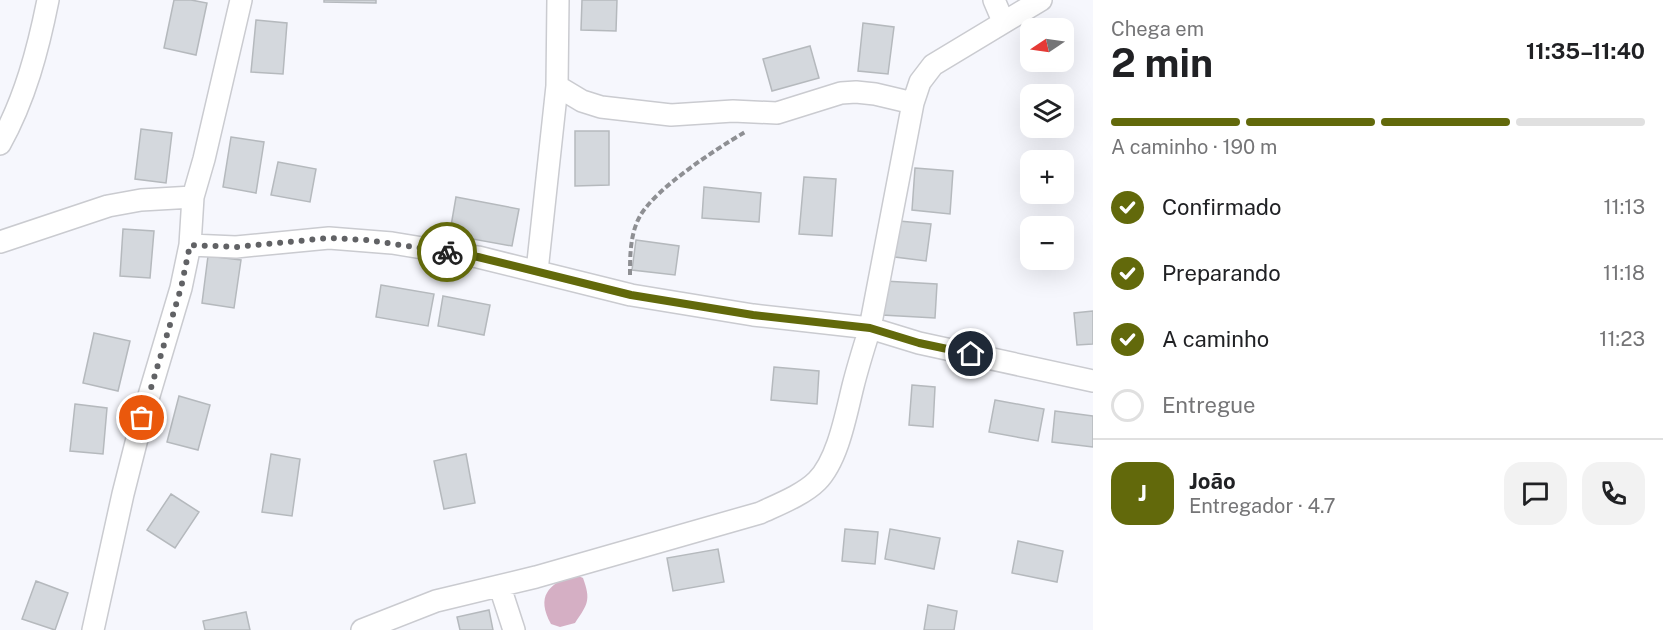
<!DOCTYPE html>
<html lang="pt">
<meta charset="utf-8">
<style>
body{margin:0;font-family:"Public Sans",sans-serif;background:#f2f2f2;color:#202124;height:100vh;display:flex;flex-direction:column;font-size:22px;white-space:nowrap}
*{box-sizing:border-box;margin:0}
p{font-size:20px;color:#757577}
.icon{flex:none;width:33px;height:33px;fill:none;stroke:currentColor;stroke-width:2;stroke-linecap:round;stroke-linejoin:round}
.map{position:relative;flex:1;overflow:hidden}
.details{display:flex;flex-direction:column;background:#fff;width:570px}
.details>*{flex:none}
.needle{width:39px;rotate:257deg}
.fabs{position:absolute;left:1020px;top:18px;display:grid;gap:12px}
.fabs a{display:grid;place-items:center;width:54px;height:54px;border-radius:12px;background:#fff;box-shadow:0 6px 24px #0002;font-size:30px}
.pin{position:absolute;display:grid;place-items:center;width:51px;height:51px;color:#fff;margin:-26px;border:3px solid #fff;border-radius:50%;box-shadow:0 2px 6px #0007}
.courier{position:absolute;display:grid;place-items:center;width:60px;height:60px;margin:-30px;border:4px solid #62690b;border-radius:50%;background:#fff;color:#222;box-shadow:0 2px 8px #0007}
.headline em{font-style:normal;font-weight:700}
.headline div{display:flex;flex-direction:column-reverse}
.headline{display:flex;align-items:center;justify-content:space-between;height:102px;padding:0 18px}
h1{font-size:39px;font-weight:700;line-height:45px}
.bar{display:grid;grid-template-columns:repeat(4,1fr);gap:9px 6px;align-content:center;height:72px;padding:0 18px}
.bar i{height:8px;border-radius:4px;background:#e0e0e0}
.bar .current{background:#62690b}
.bar p{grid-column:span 4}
.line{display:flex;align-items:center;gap:15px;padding:0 18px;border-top:2px solid #e0e0e0}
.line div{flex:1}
.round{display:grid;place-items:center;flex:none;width:63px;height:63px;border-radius:18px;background:#f2f2f2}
ol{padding:0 18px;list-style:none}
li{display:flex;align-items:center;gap:18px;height:66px}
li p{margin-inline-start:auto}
li .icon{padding:6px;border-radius:50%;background:#62690b;color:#fff;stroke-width:4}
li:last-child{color:#757577}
li i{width:33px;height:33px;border:3px solid #e0e0e0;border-radius:50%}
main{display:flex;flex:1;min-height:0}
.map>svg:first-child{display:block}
.forest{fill:#d5afc4}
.building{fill:#d4d8dd;stroke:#b5b9bd;stroke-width:1.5}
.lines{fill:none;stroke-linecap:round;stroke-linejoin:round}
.street-casing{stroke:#cacbd0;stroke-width:24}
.path{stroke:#8e8f93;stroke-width:4;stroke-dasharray:6 3;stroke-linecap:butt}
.street{stroke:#fff;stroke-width:21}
.done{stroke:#616265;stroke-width:6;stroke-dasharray:0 10.8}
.route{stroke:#62690b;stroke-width:8}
</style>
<main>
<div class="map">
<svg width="1093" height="630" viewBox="0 0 1093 630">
<rect width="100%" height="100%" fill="#f6f7fd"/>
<path class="forest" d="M 574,574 L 583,578 C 591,600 588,604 575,623 L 560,627 L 551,624 C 536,596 548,585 574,574 Z"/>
<path class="building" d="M 174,0 L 191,0 L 207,3 L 196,55 L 164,48 Z
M 324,0 L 376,0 L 376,3 L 324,2 Z
M 582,0 L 617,0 L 616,31 L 581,30 Z
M 256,20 L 287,23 L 283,74 L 251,72 Z
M 863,23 L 894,27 L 888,74 L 858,71 Z
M 810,46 L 819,78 L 772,91 L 763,59 Z
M 141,129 L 172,133 L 166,183 L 135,179 Z
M 575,131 L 609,131 L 609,185 L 575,186 Z
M 231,137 L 264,142 L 256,193 L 223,187 Z
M 278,162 L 316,169 L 310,202 L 271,195 Z
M 915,168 L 953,171 L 950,214 L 912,210 Z
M 804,177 L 836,179 L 832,236 L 799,234 Z
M 704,187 L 761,193 L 759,222 L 702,218 Z
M 456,197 L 519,209 L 512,246 L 462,237 L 459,251 L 447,249 Z
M 899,221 L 931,224 L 926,261 L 895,257 Z
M 123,229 L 154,231 L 150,278 L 120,276 Z
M 636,240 L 679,246 L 675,275 L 632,270 Z
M 208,256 L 241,260 L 234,308 L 202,303 Z
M 884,281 L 937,284 L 935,318 L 882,315 Z
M 381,285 L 434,294 L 428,326 L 376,317 Z
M 443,296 L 490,305 L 484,335 L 438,326 Z
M 1093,311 L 1093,344 L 1077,345 L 1074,313 Z
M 94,333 L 130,341 L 118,391 L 83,383 Z
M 774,367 L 819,371 L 817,404 L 771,400 Z
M 912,385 L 935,387 L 933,427 L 909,425 Z
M 179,396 L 210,405 L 198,450 L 167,442 Z
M 995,400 L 1044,409 L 1038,441 L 989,432 Z
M 75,404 L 107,408 L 103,454 L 70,451 Z
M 1055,411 L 1093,416 L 1093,447 L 1052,442 Z
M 271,454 L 300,459 L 292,516 L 262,512 Z
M 466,454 L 475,503 L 444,509 L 434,461 Z
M 171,494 L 199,512 L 175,548 L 147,530 Z
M 845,529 L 878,532 L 875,564 L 842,561 Z
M 890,529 L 940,538 L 934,569 L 885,559 Z
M 1018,541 L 1063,551 L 1057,582 L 1012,573 Z
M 718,549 L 724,582 L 673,591 L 667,558 Z
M 36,581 L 68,593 L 55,630 L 22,619 Z
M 928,605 L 957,611 L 954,630 L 924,630 Z
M 489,610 L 493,630 L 460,630 L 457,617 Z
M 246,612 L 250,630 L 205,630 L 203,621 Z"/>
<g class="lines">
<defs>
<path id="street" d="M 558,0 L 557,86 L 582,101 L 601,107 L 671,115 L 733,111 L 777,113 L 841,93 L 856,92 L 875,94 L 913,103
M 994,0 L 1003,21
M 0,144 C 25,99 38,50 48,0
M 0,242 L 108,206 L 141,200 L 193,197
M 190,245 L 236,247 L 329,238 L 392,243 L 478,257 L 631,295 L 753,315 L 870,328 L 919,343 L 1093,381
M 537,271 L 557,86
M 500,587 L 514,630
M 93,630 L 123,494 L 142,419 L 181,288 L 190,245 L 193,197 L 204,159 L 241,0
M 362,630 L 436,601 L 536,577 L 760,513 C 777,505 803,495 817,481 C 838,460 846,414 853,386 C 858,366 864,347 870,328 L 913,103 L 920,82 L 933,65 L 1041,0"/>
</defs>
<use href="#street" class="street-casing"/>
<path class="path" d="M 630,275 C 630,256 630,234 640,216 C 656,188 716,149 745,132"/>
<use href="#street" class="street"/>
</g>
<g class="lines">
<path class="done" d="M 142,418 L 181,288 L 190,245 L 236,247 L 329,238 L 367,240 L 447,252"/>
<path class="route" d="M 447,252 L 478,257 L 631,295 L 753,315 L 870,328 L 919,343 L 971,354"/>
</g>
</svg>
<div class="fabs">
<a><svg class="needle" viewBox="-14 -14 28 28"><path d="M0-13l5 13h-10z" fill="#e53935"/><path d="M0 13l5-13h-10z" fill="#757577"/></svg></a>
<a><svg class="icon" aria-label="layers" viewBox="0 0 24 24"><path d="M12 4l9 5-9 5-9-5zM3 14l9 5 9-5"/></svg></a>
<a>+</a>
<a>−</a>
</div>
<div class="pin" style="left:142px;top:418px;background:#ea580c"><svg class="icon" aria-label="bag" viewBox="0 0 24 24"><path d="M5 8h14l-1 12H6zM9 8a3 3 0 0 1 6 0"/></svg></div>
<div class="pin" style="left:971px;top:354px;background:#1f2937"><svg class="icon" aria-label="home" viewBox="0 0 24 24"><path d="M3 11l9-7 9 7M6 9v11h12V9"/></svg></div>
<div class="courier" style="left:447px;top:252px"><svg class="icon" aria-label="bike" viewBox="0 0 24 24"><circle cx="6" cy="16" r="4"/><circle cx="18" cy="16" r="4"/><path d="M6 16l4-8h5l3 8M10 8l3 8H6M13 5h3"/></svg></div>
</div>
<section class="details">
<div class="headline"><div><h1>2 min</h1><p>Chega em</p></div><em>11:35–11:40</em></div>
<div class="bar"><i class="current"></i><i class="current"></i><i class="current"></i><i></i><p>A caminho · 190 m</p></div>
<ol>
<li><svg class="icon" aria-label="check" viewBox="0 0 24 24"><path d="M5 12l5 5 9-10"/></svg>Confirmado<p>11:13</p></li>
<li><svg class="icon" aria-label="check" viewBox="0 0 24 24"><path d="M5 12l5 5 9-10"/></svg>Preparando<p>11:18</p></li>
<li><svg class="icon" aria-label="check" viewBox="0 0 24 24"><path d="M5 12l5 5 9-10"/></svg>A caminho<p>11:23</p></li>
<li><i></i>Entregue</li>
</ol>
<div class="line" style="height:108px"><b class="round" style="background:#62690b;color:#fff">J</b><div><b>João</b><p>Entregador · 4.7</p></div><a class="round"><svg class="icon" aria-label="chat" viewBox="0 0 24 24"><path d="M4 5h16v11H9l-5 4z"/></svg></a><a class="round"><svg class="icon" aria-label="phone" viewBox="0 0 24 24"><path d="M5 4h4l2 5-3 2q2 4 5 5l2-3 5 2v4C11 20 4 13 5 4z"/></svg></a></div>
</section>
</main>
